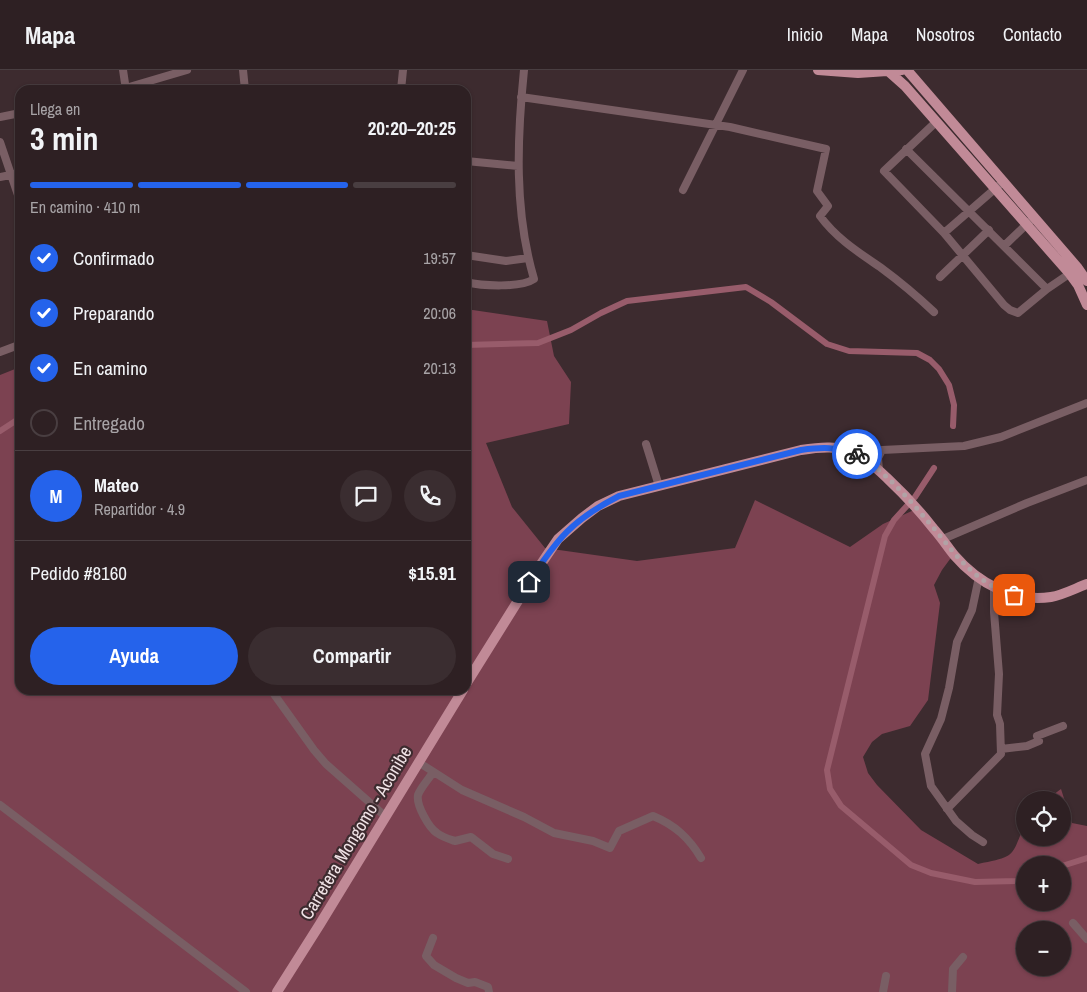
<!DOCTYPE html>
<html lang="es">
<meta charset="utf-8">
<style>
body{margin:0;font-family:"Archivo Narrow",sans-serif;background:#3a2d30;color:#f1f3f6;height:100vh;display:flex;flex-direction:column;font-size:19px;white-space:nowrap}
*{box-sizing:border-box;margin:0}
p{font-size:16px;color:#a7a3a6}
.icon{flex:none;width:28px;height:28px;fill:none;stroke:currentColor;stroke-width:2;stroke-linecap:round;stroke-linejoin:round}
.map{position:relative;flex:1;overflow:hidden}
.drawer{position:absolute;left:15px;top:15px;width:456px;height:610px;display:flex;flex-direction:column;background:#2e2023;border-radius:15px;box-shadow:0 1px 4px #0004,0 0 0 1px #493e41}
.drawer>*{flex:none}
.controls{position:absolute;left:1016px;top:721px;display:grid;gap:10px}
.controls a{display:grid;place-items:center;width:55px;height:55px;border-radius:50%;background:#2e2023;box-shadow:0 1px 4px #0004,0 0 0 1px #493e41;font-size:25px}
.pin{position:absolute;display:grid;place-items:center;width:42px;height:42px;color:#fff;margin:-21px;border-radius:10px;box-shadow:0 2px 8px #0006}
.courier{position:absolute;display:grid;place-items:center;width:50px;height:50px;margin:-25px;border:4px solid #2563eb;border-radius:50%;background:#fff;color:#222;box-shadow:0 1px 6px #0007}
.headline em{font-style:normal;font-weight:700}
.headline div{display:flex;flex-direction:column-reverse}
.headline{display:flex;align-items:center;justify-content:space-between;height:85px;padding:0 15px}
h1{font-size:32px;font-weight:700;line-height:38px}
.bar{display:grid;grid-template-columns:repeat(4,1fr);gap:8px 5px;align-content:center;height:60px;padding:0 15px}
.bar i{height:6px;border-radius:4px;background:#493e41}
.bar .selected{background:#2563eb}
.bar p{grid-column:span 4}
.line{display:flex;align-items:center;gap:12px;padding:0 15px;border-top:1px solid #493e41}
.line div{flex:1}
.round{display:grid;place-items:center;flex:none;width:52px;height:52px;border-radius:26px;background:#3a2d30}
ol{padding:0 15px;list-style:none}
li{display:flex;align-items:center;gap:15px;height:55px}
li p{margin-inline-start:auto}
li .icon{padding:5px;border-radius:50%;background:#2563eb;color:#fff;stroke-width:4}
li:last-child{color:#a7a3a6}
li i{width:28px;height:28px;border:2px solid #493e41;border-radius:50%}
.primary-button{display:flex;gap:10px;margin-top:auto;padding:10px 15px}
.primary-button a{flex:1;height:58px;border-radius:30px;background:#2563eb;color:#fff;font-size:20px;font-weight:700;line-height:58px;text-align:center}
.primary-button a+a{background:#3a2d30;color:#f1f3f6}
header{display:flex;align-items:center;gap:30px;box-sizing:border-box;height:70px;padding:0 25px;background:#2e2023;border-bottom:1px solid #493e41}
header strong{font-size:24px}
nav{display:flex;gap:28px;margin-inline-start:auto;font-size:18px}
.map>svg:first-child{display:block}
.forest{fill:#7c4251;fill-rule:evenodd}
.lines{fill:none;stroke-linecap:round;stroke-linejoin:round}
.canal{stroke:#985c6b;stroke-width:6}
.minor{stroke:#795e64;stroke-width:8}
.major{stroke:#c18a97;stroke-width:10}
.done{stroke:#b1a3a6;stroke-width:5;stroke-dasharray:0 9}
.route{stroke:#2563eb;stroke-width:6}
.labels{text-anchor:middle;stroke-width:4.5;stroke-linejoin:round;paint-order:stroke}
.street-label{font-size:18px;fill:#f0e3e6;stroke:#3d2b2f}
</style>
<header>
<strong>Mapa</strong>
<nav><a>Inicio</a><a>Mapa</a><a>Nosotros</a><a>Contacto</a></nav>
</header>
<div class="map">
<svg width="1087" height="922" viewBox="0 0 1087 922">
<rect width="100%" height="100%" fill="#3d2b2f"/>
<path class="forest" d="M 466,239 L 547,251 L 554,286 L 571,312 L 569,354 L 486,373 L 512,437 L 545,478 L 637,491 L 735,478 L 755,430 L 850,477 L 883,454 L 914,440 L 953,485 L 942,500 L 934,515 L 940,533 L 928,630 L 910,656 L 882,664 L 872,672 L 863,687 L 868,703 L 877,715 L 921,760 L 978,794 C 1015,786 1011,789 1025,753 L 1025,768 L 1062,768 L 1062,730 L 1046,730 L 1061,719 L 1072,753 L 1087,756 L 1087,922 L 0,922 L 0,305 L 20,297 L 20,620 L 466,620 ZM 1025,795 L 1062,795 L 1062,832 L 1025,832 ZM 1025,860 L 1062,860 L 1062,898 L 1025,898 Z"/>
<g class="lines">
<path class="canal" d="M 466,275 L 538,273 L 571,260 L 601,243 L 627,231 L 746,217 L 771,232 L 827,274 L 849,281 L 917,283 L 930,290 L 939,299 L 949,315 L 954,335 L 953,356
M 0,361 L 20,348
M 934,398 L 915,427 L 894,450 L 885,466 L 827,700 L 830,719 L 841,736 L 911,795 L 931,803 L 975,812 L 1016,811 L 1025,808
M 1062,796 L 1087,788"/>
<path class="minor" d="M 123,0 L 126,20
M 243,0 L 245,20
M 119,20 L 187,0
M 401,20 L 403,0
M 521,27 L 730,57 L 826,79 L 817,121 L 828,136 L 820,146 C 836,168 858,182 880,197 C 899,211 917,226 934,242
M 0,47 L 20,43
M 936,52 L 884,101 L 944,163 L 1004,235 L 1010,240 L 1018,243 L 1047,219 L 1072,202
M 0,72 L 20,131
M 906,79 L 1047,219
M 466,91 L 518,96
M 0,107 L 20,103
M 683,120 L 743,0
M 944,163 L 1004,111
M 1004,176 L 1030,151
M 466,185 L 506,191 L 528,188
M 940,207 L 989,160
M 466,212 C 482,216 521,218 534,209 C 514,141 517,69 524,0
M 0,282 L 16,276
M 646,374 L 659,416
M 879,400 L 878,388 L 882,380 L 964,376 L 1001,367 L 1087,333
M 943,469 L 1027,433 L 1087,410
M 979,507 L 972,540 L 957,572 L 949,618 L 941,649 L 925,684 L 931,716 L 956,751 L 972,765 L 983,772
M 271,620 L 314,680 L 326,694 L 385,746
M 1001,679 L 1027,676 L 1039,671 L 1037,666 L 1063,656
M 418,692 L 462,720 L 524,747 L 554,763 L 593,771 L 610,778 L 619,761 L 653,746 C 675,755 689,768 701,788
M 433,702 C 429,709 421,717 418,725 C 416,735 429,758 437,763 C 442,767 449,769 455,771 L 471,767 L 493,784 L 508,789
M 0,735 L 246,922
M 947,739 L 1001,684 L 1000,654 L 997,645 L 999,604 L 994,542 L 994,517
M 1073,853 L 1087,869
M 433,868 L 426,886 L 434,895 L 456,908 L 468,913 L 475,912 L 488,917 L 489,922
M 883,922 L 886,906
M 952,922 L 953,899 L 963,887"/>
<path class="major" d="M 818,0 L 858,3 L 902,0
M 887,0 L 905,16 L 1070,204 L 1078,215 L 1087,235
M 907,0 L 1077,197 L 1087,211
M 466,614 L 539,497 L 558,469 L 582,448 L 598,436 L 619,426 L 801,380 C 820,377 839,375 857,384 C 869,390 877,399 887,408 C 904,424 919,440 933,458 C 941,467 947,476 954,485 C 978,513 1014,533 1051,527 C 1063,525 1076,518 1087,514
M 277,922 L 320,854 L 463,620"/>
</g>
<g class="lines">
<path class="done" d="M 857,384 C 889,404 913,434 937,462 C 953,482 967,500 989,514 C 997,519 1005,522 1014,525"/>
<path class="route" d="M 529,512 C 557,469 572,450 619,426 L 801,380 C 823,377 836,377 857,384"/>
</g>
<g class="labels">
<g class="street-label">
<text transform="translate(356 763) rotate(-59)" y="6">Carretera Mongomo - Aconibe</text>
</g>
</g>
</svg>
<div class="controls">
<a><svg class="icon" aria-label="locate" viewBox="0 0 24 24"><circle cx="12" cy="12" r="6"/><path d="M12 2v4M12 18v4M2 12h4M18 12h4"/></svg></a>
<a>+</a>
<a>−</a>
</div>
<div class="pin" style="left:1014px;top:525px;background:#ea580c"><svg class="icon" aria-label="bag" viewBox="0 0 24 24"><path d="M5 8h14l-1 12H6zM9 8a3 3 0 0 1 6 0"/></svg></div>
<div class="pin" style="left:529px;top:512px;background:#1f2937"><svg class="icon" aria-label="home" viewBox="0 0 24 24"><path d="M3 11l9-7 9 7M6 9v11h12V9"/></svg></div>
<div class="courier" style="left:857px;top:384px"><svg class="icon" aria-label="bike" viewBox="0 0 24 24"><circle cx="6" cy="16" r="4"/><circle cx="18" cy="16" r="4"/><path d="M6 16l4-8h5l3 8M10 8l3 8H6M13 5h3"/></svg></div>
<section class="drawer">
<div class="headline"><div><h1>3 min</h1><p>Llega en</p></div><em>20:20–20:25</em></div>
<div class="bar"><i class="selected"></i><i class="selected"></i><i class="selected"></i><i></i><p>En camino · 410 m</p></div>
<ol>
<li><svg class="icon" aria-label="check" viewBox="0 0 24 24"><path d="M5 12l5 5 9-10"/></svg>Confirmado<p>19:57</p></li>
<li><svg class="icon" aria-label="check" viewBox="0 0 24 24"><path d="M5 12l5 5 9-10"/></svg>Preparando<p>20:06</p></li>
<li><svg class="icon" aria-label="check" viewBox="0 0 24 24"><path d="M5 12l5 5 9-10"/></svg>En camino<p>20:13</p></li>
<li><i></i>Entregado</li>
</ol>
<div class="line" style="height:90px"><b class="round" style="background:#2563eb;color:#fff">M</b><div><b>Mateo</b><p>Repartidor · 4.9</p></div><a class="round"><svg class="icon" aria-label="chat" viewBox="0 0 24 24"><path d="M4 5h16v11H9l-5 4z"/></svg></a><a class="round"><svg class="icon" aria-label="phone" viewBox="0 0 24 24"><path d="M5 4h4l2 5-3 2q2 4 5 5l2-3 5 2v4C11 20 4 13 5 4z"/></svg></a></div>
<div class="line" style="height:65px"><div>Pedido #8160</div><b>$15.91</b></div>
<div class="primary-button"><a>Ayuda</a><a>Compartir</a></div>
</section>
</div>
